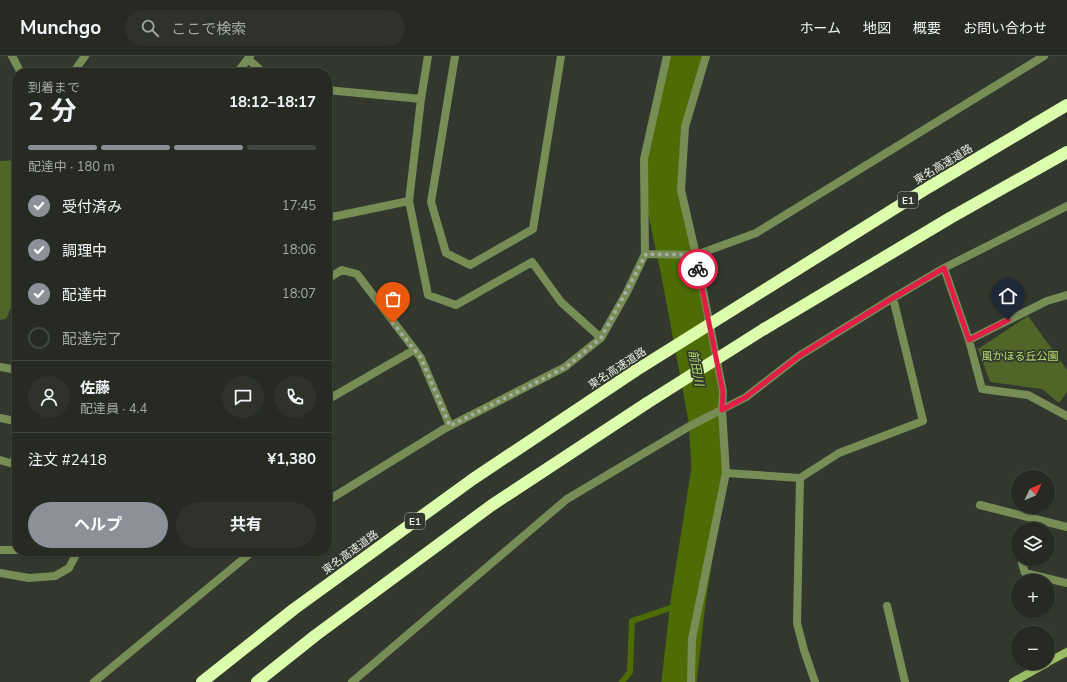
<!DOCTYPE html>
<html lang="ja">
<meta charset="utf-8">
<style>
body{margin:0;font-family:"Nunito Sans","Noto Sans JP",sans-serif;background:#2e322a;color:#f1f3f6;height:100vh;display:flex;flex-direction:column;font-size:15px;white-space:nowrap}
*{box-sizing:border-box;margin:0}
p{font-size:13px;color:#a4a7a5}
.icon{flex:none;width:22px;height:22px;fill:none;stroke:currentColor;stroke-width:2;stroke-linecap:round;stroke-linejoin:round}
.map{position:relative;flex:1;overflow:hidden}
.details{position:absolute;left:12px;top:12px;width:320px;height:488px;display:flex;flex-direction:column;background:#262a22;border-radius:16px;box-shadow:0 1px 3px #0004,0 0 0 1px #424640}
.details>*{flex:none}
.needle{width:26px;rotate:46deg}
.buttons{position:absolute;left:1011px;top:414px;display:grid;gap:8px}
.buttons a{display:grid;place-items:center;width:44px;height:44px;border-radius:50%;background:#262a22;box-shadow:0 1px 3px #0004,0 0 0 1px #424640;font-size:20px}
.pin{position:absolute;display:grid;place-items:center;width:34px;height:34px;color:#fff;margin:-41px -17px;border-radius:50% 50% 50% 0;rotate:-45deg;box-shadow:0 0 4px #0007}
.pin .icon{rotate:45deg}
.courier{position:absolute;display:grid;place-items:center;width:40px;height:40px;margin:-20px;border:3px solid #e11d48;border-radius:50%;background:#fff;color:#222;box-shadow:0 1px 5px #0007}
.overview em{font-style:normal;font-weight:700}
.overview div{display:flex;flex-direction:column-reverse}
.overview{display:flex;align-items:center;justify-content:space-between;height:68px;padding:0 16px}
h1{font-size:26px;font-weight:700;line-height:30px}
.bar{display:grid;grid-template-columns:repeat(4,1fr);gap:6px 4px;align-content:center;height:48px;padding:0 16px}
.bar i{height:5px;border-radius:3px;background:#424640}
.bar .current{background:#8c9099}
.bar p{grid-column:span 4}
.line{display:flex;align-items:center;gap:10px;padding:0 16px;border-top:1px solid #424640}
.line div{flex:1}
.round{display:grid;place-items:center;flex:none;width:42px;height:42px;border-radius:21px;background:#2e322a}
ol{padding:0 16px;list-style:none}
li{display:flex;align-items:center;gap:12px;height:44px}
li p{margin-inline-start:auto}
li .icon{padding:4px;border-radius:50%;background:#8c9099;color:#fff;stroke-width:4}
li:last-child{color:#a4a7a5}
li i{width:22px;height:22px;border:2px solid #424640;border-radius:50%}
.action{display:flex;gap:8px;margin-top:auto;padding:8px 16px}
.action a{flex:1;height:46px;border-radius:24px;background:#8c9099;color:#fff;font-size:16px;font-weight:700;line-height:46px;text-align:center}
.action a+a{background:#2e322a;color:#f1f3f6}
header{display:flex;align-items:center;gap:24px;box-sizing:border-box;height:56px;padding:0 20px;background:#262a22;border-bottom:1px solid #424640}
header strong{font-size:19px}
nav{display:flex;gap:22px;margin-inline-start:auto;font-size:14px}
.search{width:280px;height:36px;background:#2e322a;display:flex;align-items:center;gap:10px;box-sizing:border-box;padding:0 14px;border-radius:22px;color:#a4a7a5;font-size:15px}
.map>svg:first-child{display:block}
.green{fill:#4f6628}
.lines{fill:none;stroke-linecap:round;stroke-linejoin:round}
.stream{stroke:#4e6c06;stroke-width:6}
.river{stroke:#4e6c06;stroke-width:35}
.lane{stroke:#768d56;stroke-width:8}
.street{stroke:#768d56;stroke-width:8}
.secondary{stroke:#9abe63;stroke-width:8}
.highway{stroke:#dbfdac;stroke-width:12}
.highway-bridge{stroke:#dbfdac;stroke-width:12}
.done{stroke:#a9aca4;stroke-width:4;stroke-dasharray:0 7.2}
.route{stroke:#e11d48;stroke-width:5}
.labels{text-anchor:middle;stroke-width:3.5;stroke-linejoin:round;paint-order:stroke}
.shield{fill:#33382e;stroke:#b2b5ad;stroke-width:1}
.shield-label{font-size:10px;font-weight:bold;fill:#e8ebe4}
.street-label{font-size:11px;fill:#e8ebe4;stroke:#33382e}
.park-label{font-size:11px;fill:#b5e26d;stroke:#33382e}
.water-label{font-size:12px;font-style:italic;fill:#b1de69;stroke:#33382e}
</style>
<header>
<strong>Munchgo</strong>
<div class="search"><svg class="icon" aria-label="search" viewBox="0 0 24 24"><circle cx="10" cy="10" r="6"/><path d="M15 15l6 6"/></svg>ここで検索</div>
<nav><a>ホーム</a><a>地図</a><a>概要</a><a>お問い合わせ</a></nav>
</header>
<div class="map">
<svg width="1067" height="626" viewBox="0 0 1067 626">
<rect width="100%" height="100%" fill="#33382e"/>
<path class="green" d="M 17,104 L 17,238 L 6,263 L 0,264 L 0,105 Z
M 1028,260 L 1067,314 L 1067,336 L 1059,347 L 1042,333 L 990,326 L 978,293 Z"/>
<g class="lines">
<path class="stream" d="M 622,626 L 630,616 L 632,565 L 688,546"/>
<path class="river" d="M 679,626 L 688,546 L 709,413 L 706,363 L 679,219 L 664,148 L 666,75 L 686,0"/>
<path class="lane" d="M 0,311 L 17,314
M 0,362 L 15,365 L 17,370
M 0,404 L 17,409
M 13,407 L 17,395
M 0,494 L 17,494
M 0,517 L 29,522 L 55,520 L 69,512 L 78,495"/>
<path class="street" d="M 12,0 L 21,17
M 428,0 L 421,43 L 409,145 L 428,239 L 456,249 L 532,206 L 561,246 L 601,282
M 455,0 L 431,146 L 446,197 L 470,209 L 533,173 L 561,0
M 248,3 L 264,17
M 73,17 L 85,0
M 237,17 L 250,0
M 327,34 L 421,43
M 327,162 L 409,145
M 645,198 L 696,199 L 756,177 L 1044,0
M 944,212 L 969,284 L 982,333 L 1028,339 L 1067,360
M 327,223 L 342,214 L 357,218 L 421,302 L 450,370
M 969,284 L 1047,245 L 1067,239
M 327,344 L 414,294
M 726,417 L 800,422 L 797,567 L 804,594 L 815,626
M 800,422 L 839,397 L 923,365 L 893,242
M 327,445 L 444,373 L 565,311 L 601,282 L 627,236 L 645,198 L 644,103 L 667,0
M 980,449 L 1067,471
M 1033,473 L 1036,463
M 1023,503 L 1022,507 L 1025,517 L 1067,527
M 887,550 L 905,626
M 94,626 L 253,495
M 352,626 L 567,443 L 688,371 L 746,341 L 799,300 L 893,242 L 944,212 L 1067,150
M 691,626 L 692,583 L 726,417 L 722,354 L 723,336 L 696,199 L 681,134 L 685,71 L 706,0"/>
<path class="secondary" d="M 1048,606 L 1067,596
M 1013,626 L 1047,607"/>
<path class="highway" d="M 750,243 L 929,131 L 1067,49
M 764,273 L 950,162 L 1067,96
M 202,626 L 294,553 L 473,423 L 635,315
M 257,626 L 316,579 L 492,449 L 647,347"/>
<path class="highway-bridge" d="M 635,315 L 750,243
M 647,347 L 764,273"/>
</g>
<g class="lines">
<path class="done" d="M 393,267 L 421,302 L 450,370 L 566,311 L 601,282 L 626,236 L 646,198 L 696,199 L 698,213"/>
<path class="route" d="M 698,213 L 723,336 L 722,354 L 746,341 L 799,300 L 893,242 L 944,212 L 969,284 L 1008,264"/>
</g>
<g class="labels">
<g class="shield">
<rect x="898" y="136" width="20" height="16" rx="3"/>
<rect x="405" y="457" width="20" height="16" rx="3"/>
</g>
<g class="shield-label">
<text x="908" y="148">E1</text>
<text x="415" y="469">E1</text>
</g>
<g class="street-label">
<text transform="translate(943 108) rotate(-31)" y="4">東名高速道路</text>
<text transform="translate(617 312) rotate(-33)" y="4">東名高速道路</text>
<text transform="translate(350 496) rotate(-36)" y="4">東名高速道路</text>
</g>
<g class="park-label">
<text x="1020" y="304">風かほる丘公園</text>
</g>
<g class="water-label">
<text transform="translate(696 312) rotate(79)" y="4">前田川</text>
</g>
</g>
</svg>
<div class="buttons">
<a><svg class="needle" viewBox="-14 -14 28 28"><path d="M0-13l5 13h-10z" fill="#e53935"/><path d="M0 13l5-13h-10z" fill="#a4a7a5"/></svg></a>
<a><svg class="icon" aria-label="layers" viewBox="0 0 24 24"><path d="M12 4l9 5-9 5-9-5zM3 14l9 5 9-5"/></svg></a>
<a>+</a>
<a>−</a>
</div>
<div class="pin" style="left:393px;top:267px;background:#ea580c"><svg class="icon" aria-label="bag" viewBox="0 0 24 24"><path d="M5 8h14l-1 12H6zM9 8a3 3 0 0 1 6 0"/></svg></div>
<div class="pin" style="left:1008px;top:264px;background:#1f2937"><svg class="icon" aria-label="home" viewBox="0 0 24 24"><path d="M3 11l9-7 9 7M6 9v11h12V9"/></svg></div>
<div class="courier" style="left:698px;top:213px"><svg class="icon" aria-label="bike" viewBox="0 0 24 24"><circle cx="6" cy="16" r="4"/><circle cx="18" cy="16" r="4"/><path d="M6 16l4-8h5l3 8M10 8l3 8H6M13 5h3"/></svg></div>
<section class="details">
<div class="overview"><div><h1>2 分</h1><p>到着まで</p></div><em>18:12–18:17</em></div>
<div class="bar"><i class="current"></i><i class="current"></i><i class="current"></i><i></i><p>配達中 · 180 m</p></div>
<ol>
<li><svg class="icon" aria-label="check" viewBox="0 0 24 24"><path d="M5 12l5 5 9-10"/></svg>受付済み<p>17:45</p></li>
<li><svg class="icon" aria-label="check" viewBox="0 0 24 24"><path d="M5 12l5 5 9-10"/></svg>調理中<p>18:06</p></li>
<li><svg class="icon" aria-label="check" viewBox="0 0 24 24"><path d="M5 12l5 5 9-10"/></svg>配達中<p>18:07</p></li>
<li><i></i>配達完了</li>
</ol>
<div class="line" style="height:72px"><a class="round"><svg class="icon" aria-label="person" viewBox="0 0 24 24"><circle cx="12" cy="8" r="4"/><path d="M4 21q1-7 8-7t8 7"/></svg></a><div><b>佐藤</b><p>配達員 · 4.4</p></div><a class="round"><svg class="icon" aria-label="chat" viewBox="0 0 24 24"><path d="M4 5h16v11H9l-5 4z"/></svg></a><a class="round"><svg class="icon" aria-label="phone" viewBox="0 0 24 24"><path d="M5 4h4l2 5-3 2q2 4 5 5l2-3 5 2v4C11 20 4 13 5 4z"/></svg></a></div>
<div class="line" style="height:52px"><div>注文 #2418</div><b>¥1,380</b></div>
<div class="action"><a>ヘルプ</a><a>共有</a></div>
</section>
</div>
